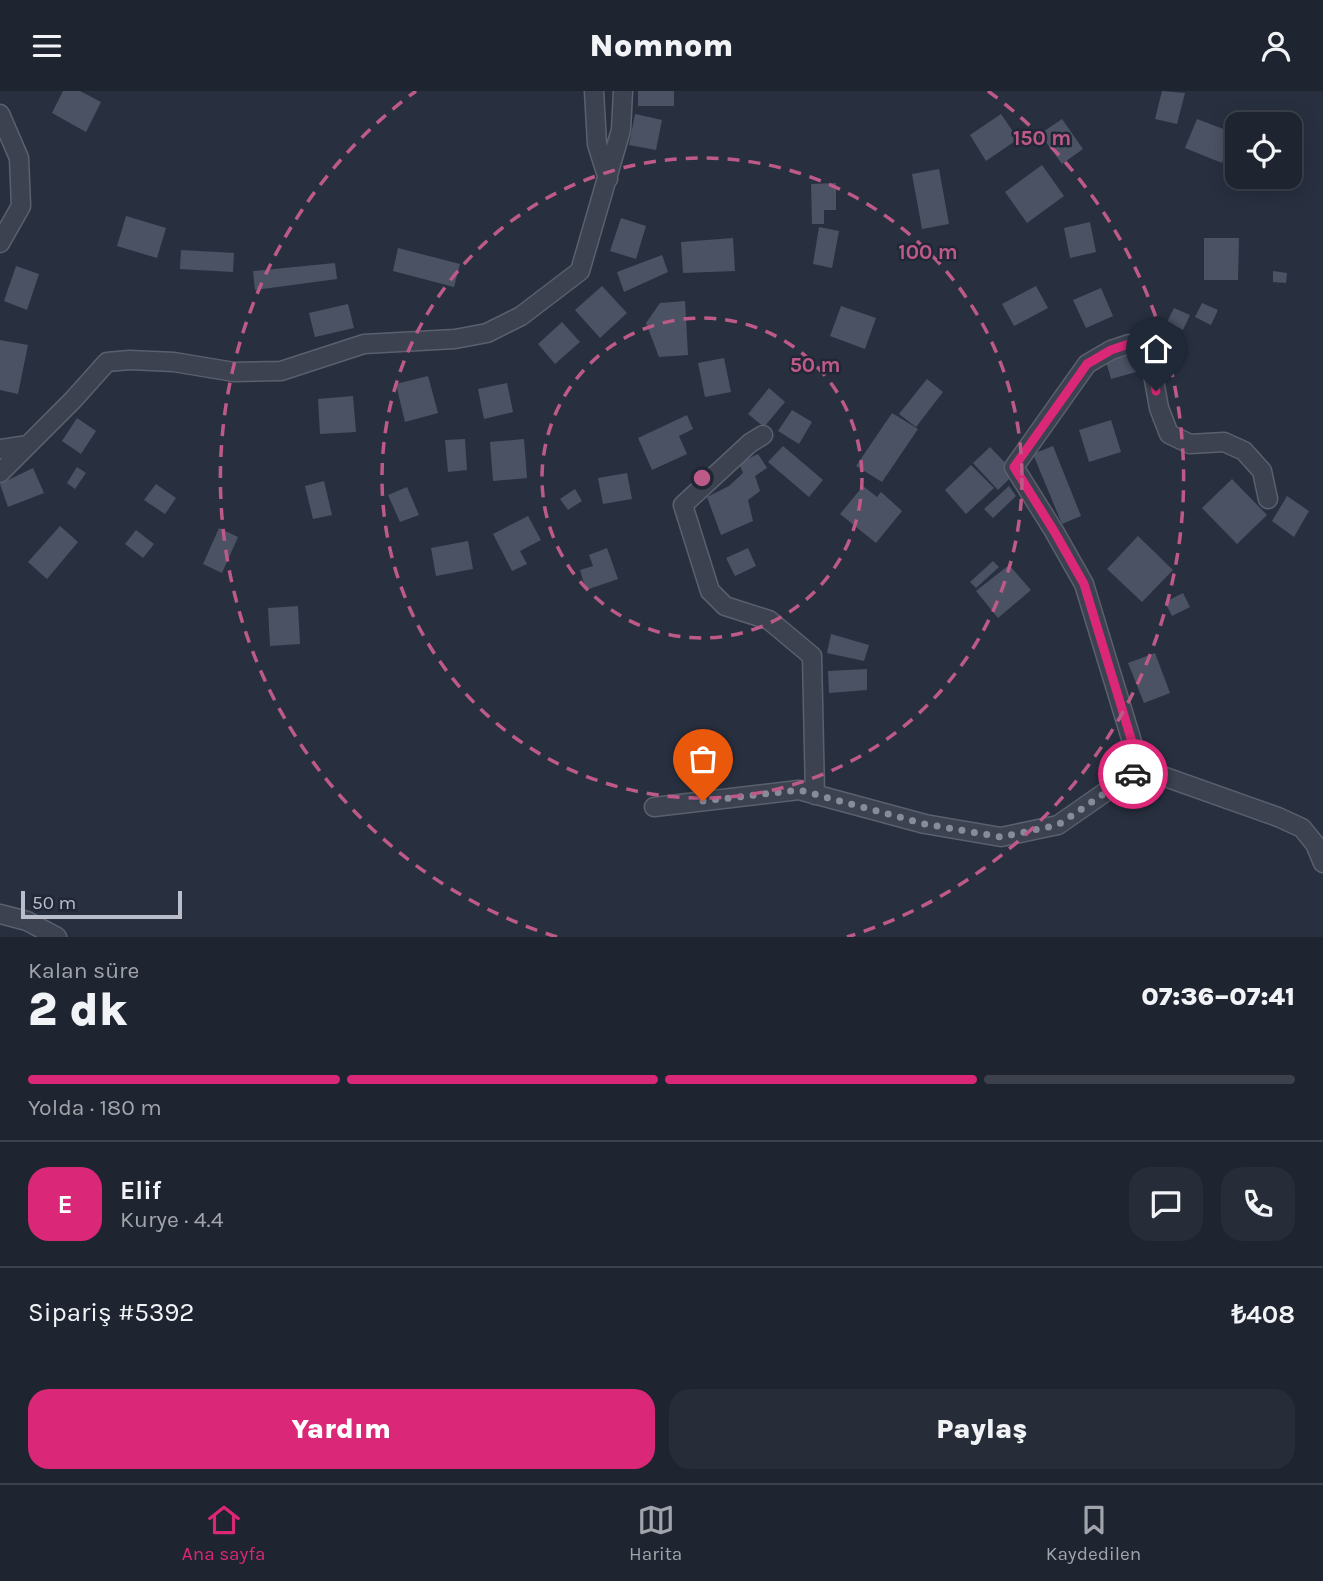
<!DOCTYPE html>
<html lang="tr">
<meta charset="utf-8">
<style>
body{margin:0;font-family:Karla,sans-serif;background:#262c38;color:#f1f3f6;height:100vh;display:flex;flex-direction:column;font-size:26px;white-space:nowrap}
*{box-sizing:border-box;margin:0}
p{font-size:23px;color:#a1a4ab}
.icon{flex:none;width:38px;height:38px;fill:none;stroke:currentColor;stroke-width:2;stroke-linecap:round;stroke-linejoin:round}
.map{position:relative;height:846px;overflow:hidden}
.drawer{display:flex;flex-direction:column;background:#1e2430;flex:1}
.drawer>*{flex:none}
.controls{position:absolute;left:1225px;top:21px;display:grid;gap:14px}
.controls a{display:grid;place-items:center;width:77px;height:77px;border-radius:14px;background:#1e2430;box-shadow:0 4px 18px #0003,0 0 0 2px #3c414c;font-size:35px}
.scale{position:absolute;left:21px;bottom:18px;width:161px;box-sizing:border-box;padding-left:7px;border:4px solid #b9beca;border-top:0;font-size:19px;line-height:24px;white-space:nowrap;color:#b9beca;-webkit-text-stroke:5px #212736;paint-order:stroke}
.pin{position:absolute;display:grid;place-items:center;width:60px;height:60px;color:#fff;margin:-72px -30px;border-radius:50% 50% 50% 0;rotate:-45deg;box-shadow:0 0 7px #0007}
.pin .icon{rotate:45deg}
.courier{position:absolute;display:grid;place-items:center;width:70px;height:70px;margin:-35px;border:5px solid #db2777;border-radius:50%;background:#fff;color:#222;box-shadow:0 2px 9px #0007}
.headline em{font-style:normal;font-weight:800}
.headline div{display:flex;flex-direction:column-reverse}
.headline{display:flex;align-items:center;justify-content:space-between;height:119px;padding:0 28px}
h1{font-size:46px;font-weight:800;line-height:52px}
.bar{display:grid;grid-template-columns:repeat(4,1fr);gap:10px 7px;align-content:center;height:84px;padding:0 28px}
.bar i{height:9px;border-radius:5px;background:#3c414c}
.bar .selected{background:#db2777}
.bar p{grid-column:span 4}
.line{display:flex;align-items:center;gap:18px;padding:0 28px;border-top:2px solid #3c414c}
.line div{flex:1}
.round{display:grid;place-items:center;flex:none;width:74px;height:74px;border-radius:21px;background:#262c38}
.primary-button{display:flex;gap:14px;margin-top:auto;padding:14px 28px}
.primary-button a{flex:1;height:80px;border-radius:21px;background:#db2777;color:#fff;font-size:28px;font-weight:800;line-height:80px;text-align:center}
.primary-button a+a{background:#262c38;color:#f1f3f6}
header{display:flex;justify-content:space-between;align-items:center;height:91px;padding:0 28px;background:#1e2430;font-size:32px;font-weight:800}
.tab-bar{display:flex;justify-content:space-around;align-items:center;height:98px;border-top:2px solid #3c414c;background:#1e2430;font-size:19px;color:#a1a4ab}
.tab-bar a{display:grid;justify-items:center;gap:4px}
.tab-bar .selected{color:#db2777}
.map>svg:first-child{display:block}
.building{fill:#4a5264}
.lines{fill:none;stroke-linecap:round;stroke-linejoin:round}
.street-casing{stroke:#5a606e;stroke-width:21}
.street{stroke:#3c4250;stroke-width:18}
.done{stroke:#868c9a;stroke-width:7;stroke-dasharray:0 12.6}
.route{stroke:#db2777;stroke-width:9}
.ring{fill:none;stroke:#be5a87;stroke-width:3.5;stroke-dasharray:12 9}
.centre{fill:#be5a87;stroke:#212736;stroke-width:3.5}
.ring-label{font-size:21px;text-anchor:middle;font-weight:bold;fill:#be5a87;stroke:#212736;stroke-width:5;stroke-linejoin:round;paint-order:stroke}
</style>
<header><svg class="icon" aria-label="menu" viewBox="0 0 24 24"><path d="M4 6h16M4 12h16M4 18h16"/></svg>Nomnom<svg class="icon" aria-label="person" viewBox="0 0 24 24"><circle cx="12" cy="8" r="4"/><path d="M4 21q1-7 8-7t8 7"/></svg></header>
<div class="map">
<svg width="1323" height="846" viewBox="0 0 1323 846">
<rect width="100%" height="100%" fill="#283040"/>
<path class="building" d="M 63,0 L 80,0 L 101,11 L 86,41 L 52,22 Z
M 638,0 L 674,0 L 674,15 L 638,15 Z
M 1162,0 L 1185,2 L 1177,33 L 1155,28 Z
M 635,23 L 662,29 L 656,59 L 629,54 Z
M 1001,23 L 1018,48 L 986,70 L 970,44 Z
M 1062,28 L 1083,58 L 1062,73 L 1040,43 Z
M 1197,28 L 1234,42 L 1222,72 L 1185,57 Z
M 1042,74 L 1064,105 L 1027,132 L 1005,101 Z
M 939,78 L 949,133 L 922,138 L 912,83 Z
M 836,92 L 836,119 L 824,119 L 824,133 L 812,133 L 811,93 Z
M 126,125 L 166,137 L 157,167 L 117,155 Z
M 621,127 L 646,135 L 636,168 L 610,160 Z
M 1090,131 L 1096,161 L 1070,167 L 1064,137 Z
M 819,136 L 839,140 L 832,177 L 813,173 Z
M 733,147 L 735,180 L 683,182 L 681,151 Z
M 1204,147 L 1239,147 L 1238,189 L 1204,189 Z
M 398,157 L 460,173 L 454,196 L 393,180 Z
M 181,159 L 234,162 L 233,181 L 180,178 Z
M 662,164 L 668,181 L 624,201 L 617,181 Z
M 335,172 L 337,188 L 255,199 L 253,180 Z
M 16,175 L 39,183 L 27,219 L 4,210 Z
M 1273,180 L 1287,182 L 1286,192 L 1273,191 Z
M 602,195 L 627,222 L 600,247 L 575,219 Z
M 1036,195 L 1048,217 L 1014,235 L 1002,213 Z
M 1101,197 L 1113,225 L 1086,237 L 1073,209 Z
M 685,210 L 688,264 L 659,266 L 646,232 L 660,212 Z
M 1202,212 L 1218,219 L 1211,234 L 1195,226 Z
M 348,213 L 354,237 L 315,246 L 309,222 Z
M 841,215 L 876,227 L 865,258 L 830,245 Z
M 1174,217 L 1190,224 L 1183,239 L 1167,231 Z
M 562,231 L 580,251 L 555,273 L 538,253 Z
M 0,249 L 28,254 L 18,303 L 0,299 Z
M 1131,260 L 1136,281 L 1111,288 L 1105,267 Z
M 724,267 L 731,301 L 705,306 L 698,272 Z
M 428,285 L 438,322 L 405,331 L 396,293 Z
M 927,288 L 943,301 L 916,336 L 899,323 Z
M 507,292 L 513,321 L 484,328 L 478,298 Z
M 769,297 L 785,311 L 764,336 L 748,323 Z
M 353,305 L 356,341 L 320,343 L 318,308 Z
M 792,319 L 812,331 L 799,353 L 778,340 Z
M 892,322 L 918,338 L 882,391 L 856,375 Z
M 687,324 L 693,338 L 679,345 L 687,363 L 652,379 L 638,347 Z
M 77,327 L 96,340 L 81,363 L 62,350 Z
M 1111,329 L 1121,361 L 1089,371 L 1079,339 Z
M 465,348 L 467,379 L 448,381 L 445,349 Z
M 524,348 L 527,387 L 493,390 L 490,351 Z
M 783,355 L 823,389 L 809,406 L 768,371 Z
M 1053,355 L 1081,425 L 1062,433 L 1033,363 Z
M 990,356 L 1015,382 L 998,399 L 973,372 Z
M 758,363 L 767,377 L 755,385 L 760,400 L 748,409 L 753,430 L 721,444 L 707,406 L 729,395 L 743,382 L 739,372 Z
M 971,374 L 994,397 L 966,423 L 945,399 Z
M 77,376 L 86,382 L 75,398 L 67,392 Z
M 33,377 L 44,402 L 8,416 L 0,393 Z
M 627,382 L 632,408 L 603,413 L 598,387 Z
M 1232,388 L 1267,424 L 1237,453 L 1202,417 Z
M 324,390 L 332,424 L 313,428 L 305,395 Z
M 156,393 L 176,407 L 165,423 L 144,409 Z
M 863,395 L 877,406 L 881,401 L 902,420 L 876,452 L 840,423 Z
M 1009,395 L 1016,405 L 993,427 L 984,418 Z
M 407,396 L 419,424 L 400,431 L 388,404 Z
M 575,398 L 582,410 L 568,419 L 560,408 Z
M 1287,405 L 1309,420 L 1294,446 L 1272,430 Z
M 528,425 L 541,449 L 520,460 L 527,473 L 512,480 L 493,443 Z
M 60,435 L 78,451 L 47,488 L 28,471 Z
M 219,437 L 238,446 L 222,482 L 203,473 Z
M 136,439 L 154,453 L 143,467 L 125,453 Z
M 1138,445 L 1173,479 L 1142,511 L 1107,478 Z
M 468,450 L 473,478 L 436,485 L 431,457 Z
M 607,457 L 618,488 L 586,499 L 580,479 L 593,475 L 589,464 Z
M 748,457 L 756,475 L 735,485 L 726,467 Z
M 993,470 L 999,476 L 976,497 L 970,491 Z
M 1009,474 L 1031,499 L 998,527 L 976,500 Z
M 1183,502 L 1190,516 L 1172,525 L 1165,511 Z
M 298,515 L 300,553 L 270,555 L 268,517 Z
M 831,543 L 869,554 L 864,570 L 827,562 Z
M 1155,562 L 1170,602 L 1144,612 L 1128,572 Z
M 867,578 L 867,599 L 829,602 L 828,580 Z"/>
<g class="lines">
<defs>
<path id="street" d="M 594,0 L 597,53 L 608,88
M 0,23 L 19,67 L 21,115 L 0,152
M 763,344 L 750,352 L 683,414 L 710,500 L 725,515 L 769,529 L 812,565 L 815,704
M 0,358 L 28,354
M 0,382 L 73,309 L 107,271 L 130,269 L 174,271 L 234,281 L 281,280 L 364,253 L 455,248 L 487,242 L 521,225 L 580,180 L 621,39 L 623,0
M 1140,677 L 1084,493 L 1054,440 L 1014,376 L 1087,273 L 1111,259 L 1129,253 L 1149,261 L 1159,317 L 1169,343 L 1190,353 L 1224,351 L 1244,360 L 1262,380 L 1268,408
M 654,716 L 799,699 L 925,733 L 1001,746 L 1058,734 L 1140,677 L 1278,726 L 1302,737 L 1315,753 L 1323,772
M 0,823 L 27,830 L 57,846"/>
</defs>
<use href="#street" class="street-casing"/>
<use href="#street" class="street"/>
</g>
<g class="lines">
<path class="done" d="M 703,710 L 799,699 L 925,733 L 1001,746 L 1058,734 L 1133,683"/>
<path class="route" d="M 1133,683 L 1140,677 L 1084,493 L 1054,440 L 1014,376 L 1087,273 L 1111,259 L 1129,253 L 1149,261 L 1156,300"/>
</g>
<g class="ring">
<circle cx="702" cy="387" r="160"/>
<circle cx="702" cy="387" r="320"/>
<path d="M557 846A481 481 0 0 1 416 0M988 0A481 481 0 0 1 847 846"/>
</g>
<circle cx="702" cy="387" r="10" class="centre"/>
<g class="ring-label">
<text x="1042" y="54">150 m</text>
<text x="928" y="168">100 m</text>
<text x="815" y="281">50 m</text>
</g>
</svg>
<div class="controls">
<a><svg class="icon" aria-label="locate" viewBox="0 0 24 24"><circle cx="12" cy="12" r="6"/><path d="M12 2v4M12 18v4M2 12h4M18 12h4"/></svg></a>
</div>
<div class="scale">50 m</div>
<div class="pin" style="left:703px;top:710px;background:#ea580c"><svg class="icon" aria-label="bag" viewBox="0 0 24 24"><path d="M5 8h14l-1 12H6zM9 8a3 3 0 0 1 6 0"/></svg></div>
<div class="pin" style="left:1156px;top:300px;background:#1f2937"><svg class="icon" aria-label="home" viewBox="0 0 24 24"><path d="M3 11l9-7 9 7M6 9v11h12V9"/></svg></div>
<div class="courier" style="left:1133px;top:683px"><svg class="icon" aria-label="car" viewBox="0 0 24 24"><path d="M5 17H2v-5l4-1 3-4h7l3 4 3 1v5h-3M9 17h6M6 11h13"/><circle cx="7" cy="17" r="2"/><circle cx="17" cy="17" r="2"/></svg></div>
</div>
<section class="drawer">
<div class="headline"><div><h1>2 dk</h1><p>Kalan süre</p></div><em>07:36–07:41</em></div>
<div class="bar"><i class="selected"></i><i class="selected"></i><i class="selected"></i><i></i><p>Yolda · 180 m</p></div>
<div class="line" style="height:126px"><b class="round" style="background:#db2777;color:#fff">E</b><div><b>Elif</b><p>Kurye · 4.4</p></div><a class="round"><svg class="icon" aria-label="chat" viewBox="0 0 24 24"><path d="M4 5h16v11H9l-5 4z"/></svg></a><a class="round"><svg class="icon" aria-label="phone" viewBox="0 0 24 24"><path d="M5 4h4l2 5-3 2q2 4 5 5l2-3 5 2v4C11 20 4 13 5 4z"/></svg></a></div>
<div class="line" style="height:91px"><div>Sipariş #5392</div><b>₺408</b></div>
<div class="primary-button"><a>Yardım</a><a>Paylaş</a></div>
</section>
<nav class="tab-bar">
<a class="selected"><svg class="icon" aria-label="home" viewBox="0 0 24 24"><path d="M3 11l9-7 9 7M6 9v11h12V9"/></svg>Ana sayfa</a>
<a><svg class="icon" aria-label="map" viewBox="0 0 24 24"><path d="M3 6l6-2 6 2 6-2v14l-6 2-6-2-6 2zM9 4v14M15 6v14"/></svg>Harita</a>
<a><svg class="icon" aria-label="saved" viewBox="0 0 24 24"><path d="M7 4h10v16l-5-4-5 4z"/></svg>Kaydedilen</a>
</nav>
